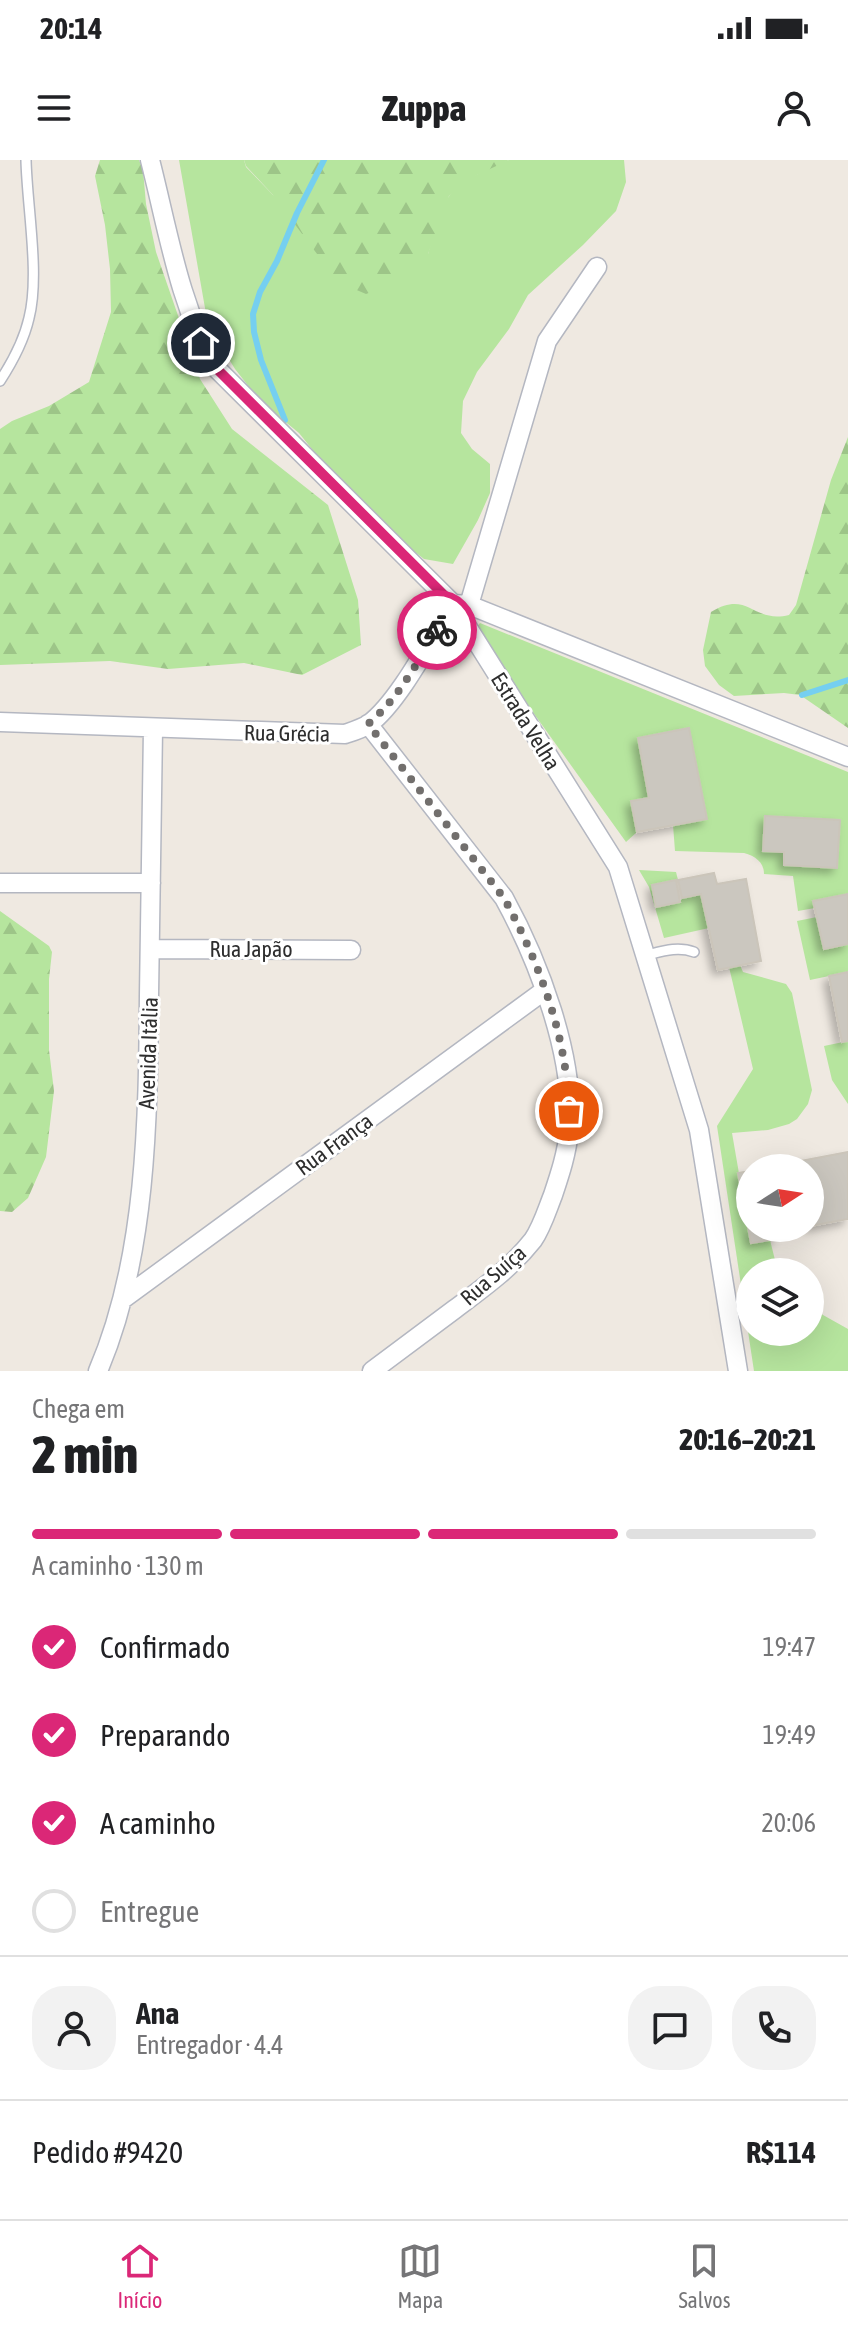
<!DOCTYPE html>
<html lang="pt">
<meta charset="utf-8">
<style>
body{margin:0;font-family:"Asap Condensed",sans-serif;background:#f2f2f2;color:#202124;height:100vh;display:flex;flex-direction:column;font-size:30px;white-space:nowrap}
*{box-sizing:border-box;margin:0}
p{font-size:26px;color:#757577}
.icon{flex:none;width:44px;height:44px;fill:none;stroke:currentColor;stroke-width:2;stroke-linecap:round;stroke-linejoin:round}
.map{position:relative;height:1211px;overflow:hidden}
.drawer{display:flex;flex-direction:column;background:#fff;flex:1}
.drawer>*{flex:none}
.needle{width:52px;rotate:78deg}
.tools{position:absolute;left:736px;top:994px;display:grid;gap:16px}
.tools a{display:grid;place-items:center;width:88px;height:88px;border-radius:50%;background:#fff;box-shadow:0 8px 32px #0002;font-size:40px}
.pin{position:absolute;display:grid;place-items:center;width:68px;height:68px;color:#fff;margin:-34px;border:4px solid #fff;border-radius:50%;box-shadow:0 2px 8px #0007}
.courier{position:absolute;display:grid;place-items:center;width:80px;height:80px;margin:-40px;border:6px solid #db2777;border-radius:50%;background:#fff;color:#222;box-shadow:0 2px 10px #0007}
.overview em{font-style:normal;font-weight:800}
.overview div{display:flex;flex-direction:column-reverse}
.overview{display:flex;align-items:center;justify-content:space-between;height:136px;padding:0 32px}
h1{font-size:52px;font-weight:800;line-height:60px}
.bar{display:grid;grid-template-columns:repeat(4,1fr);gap:12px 8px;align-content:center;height:96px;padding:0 32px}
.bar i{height:10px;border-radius:6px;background:#e0e0e0}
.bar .current{background:#db2777}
.bar p{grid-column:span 4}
.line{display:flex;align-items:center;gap:20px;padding:0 32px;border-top:2px solid #e0e0e0}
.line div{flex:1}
.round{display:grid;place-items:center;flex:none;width:84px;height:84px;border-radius:32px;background:#f2f2f2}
ol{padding:0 32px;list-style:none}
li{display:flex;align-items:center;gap:24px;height:88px}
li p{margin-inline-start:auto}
li .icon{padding:8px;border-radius:50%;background:#db2777;color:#fff;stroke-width:4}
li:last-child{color:#757577}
li i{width:44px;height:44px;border:4px solid #e0e0e0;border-radius:50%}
.status{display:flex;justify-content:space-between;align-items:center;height:56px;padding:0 40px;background:#fff;direction:ltr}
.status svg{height:22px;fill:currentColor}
header{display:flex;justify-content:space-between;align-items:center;height:104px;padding:0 32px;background:#fff;font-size:36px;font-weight:800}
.tab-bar{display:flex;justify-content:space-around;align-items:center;height:112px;border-top:2px solid #e0e0e0;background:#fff;font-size:22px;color:#757577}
.tab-bar a{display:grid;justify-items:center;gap:4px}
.tab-bar .current{color:#db2777}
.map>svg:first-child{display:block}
.grass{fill:#b6e59e;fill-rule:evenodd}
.forest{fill:url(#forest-firs)}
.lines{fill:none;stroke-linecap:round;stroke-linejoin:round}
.stream{stroke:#75cff0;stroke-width:6}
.building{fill:#cbc7bf;stroke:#cbc5ba;stroke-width:2;filter:url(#shadow)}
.service-casing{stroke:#b4b7c1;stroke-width:12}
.minor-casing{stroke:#b4b7c1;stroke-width:21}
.service{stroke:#fff;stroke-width:9}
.minor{stroke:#fff;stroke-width:18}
.done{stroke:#726f6d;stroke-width:8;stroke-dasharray:0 14.4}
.route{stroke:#db2777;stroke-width:10}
.labels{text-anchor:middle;stroke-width:6;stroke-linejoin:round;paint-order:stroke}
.street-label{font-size:22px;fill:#2e2e2e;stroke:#fff}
</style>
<div class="status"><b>20:14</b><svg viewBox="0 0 49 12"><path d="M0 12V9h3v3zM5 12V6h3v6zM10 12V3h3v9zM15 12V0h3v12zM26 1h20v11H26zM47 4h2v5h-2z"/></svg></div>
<header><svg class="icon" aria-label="menu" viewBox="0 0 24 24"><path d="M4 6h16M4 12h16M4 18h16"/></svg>Zuppa<svg class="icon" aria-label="person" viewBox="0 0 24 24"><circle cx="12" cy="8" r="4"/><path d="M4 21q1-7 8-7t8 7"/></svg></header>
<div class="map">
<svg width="848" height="1211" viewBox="0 0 848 1211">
<defs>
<pattern id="forest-firs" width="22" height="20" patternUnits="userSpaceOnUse" patternTransform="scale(2)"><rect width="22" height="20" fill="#b6e59e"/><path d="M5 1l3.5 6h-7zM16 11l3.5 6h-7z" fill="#9dc588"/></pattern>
<filter id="shadow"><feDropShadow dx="-5" dy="5" stdDeviation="4" flood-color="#0004"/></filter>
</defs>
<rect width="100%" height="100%" fill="#efe9e1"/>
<path class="grass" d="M 179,0 L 244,0 L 246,7 L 273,35 L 428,94 C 432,80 442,44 450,35 C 462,21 492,5 509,0 L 624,0 L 626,22 L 616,51 L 583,85 L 528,135 L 509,169 L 477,212 L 463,241 L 461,273 L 472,289 L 490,304 L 490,333 L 478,360 L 453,404 L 424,399 L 360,349 L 299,273 L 261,242 L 235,209 L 208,165 Z
M 480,463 L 848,612 L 848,734 L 814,741 L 815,748 L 798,751 L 793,716 L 764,714 C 764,702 755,696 744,693 L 675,691 L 673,665 L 706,659 L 688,568 L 638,578 L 649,638 L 631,642 L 637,672 L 626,682 L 474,470 ZM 765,656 L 840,660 L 837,707 L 784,705 L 784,692 Z
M 639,710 L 676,712 L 678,720 L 652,725 L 656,747 L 680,742 L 682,738 L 701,734 L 709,768 L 664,778 L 649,727 Z
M 817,757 L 824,789 L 848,784 L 848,812 L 810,820 L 797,761 Z
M 740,805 L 743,812 L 786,824 L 792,833 L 812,930 L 808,944 L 797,959 L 789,964 L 768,970 L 732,973 L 751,1083 L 770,1080 L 778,1112 L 750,1112 L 750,1172 L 810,1172 L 810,1143 L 823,1155 L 848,1169 L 848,1211 L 754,1211 L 717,966 L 753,909 L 729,807 Z
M 848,881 L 848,944 L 832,920 L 824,886 Z"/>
<path class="forest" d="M 100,0 L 139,0 L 143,10 L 146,44 L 156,92 L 200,219 L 232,269 L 328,345 L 358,440 L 361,485 L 302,515 L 244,503 L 168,509 L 110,501 L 0,505 L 0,269 L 12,261 L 49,246 L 89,222 L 111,152 L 110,109 L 105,65 L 95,16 Z
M 244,0 L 509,0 L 477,15 L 449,36 L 428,94 L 404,120 L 366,134 L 338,122 L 273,35 L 246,6 Z
M 848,277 L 848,568 L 800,535 L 784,533 L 734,536 L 719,525 L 705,506 L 703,490 L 711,452 C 749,429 752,464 789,455 L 796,445 L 831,320 Z
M 0,751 L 49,786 L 52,792 L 49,819 L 49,890 L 54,931 L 46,997 L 28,1038 L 12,1052 L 0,1051 Z"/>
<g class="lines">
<path class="stream" d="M 285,260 L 261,200 L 254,172 L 253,154 L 260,132 L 277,101 L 297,53 L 324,0
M 802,535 L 848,520"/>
</g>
<path class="building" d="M 689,568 L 707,659 L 637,672 L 631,641 L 649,638 L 638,578 Z
M 765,656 L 840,660 L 837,708 L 784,705 L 784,692 L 763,691 Z
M 714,713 L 717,724 L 746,719 L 761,801 L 718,810 L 701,734 L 682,738 L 678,720 Z
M 676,720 L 680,742 L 656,747 L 652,725 Z
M 848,734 L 848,784 L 824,789 L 813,741 Z
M 848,812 L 848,881 L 842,882 L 829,816 Z
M 848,992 L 848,1059 L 810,1066 L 810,1008 L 764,1008 Z
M 750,1011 L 750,1068 L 775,1068 L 777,1079 L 751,1083 L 738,1013 Z"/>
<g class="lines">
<defs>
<path id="service" d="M 0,221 C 13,201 24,180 29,158 C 40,115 27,46 26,0
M 647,795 C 663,791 678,786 694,792"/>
<path id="minor" d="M 150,0 C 168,70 179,144 215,207 L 453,444 L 618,707 L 699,970 L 738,1211
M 453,444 L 469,445 L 848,597
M 469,445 L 547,181 L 597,107
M 0,562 L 345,574 C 354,571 361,569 369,564 C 399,542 432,477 453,444
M 368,564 L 504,738 C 538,800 576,898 569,970 C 567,993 560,1014 553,1035 C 547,1050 542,1067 533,1080 C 511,1108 483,1128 455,1149 C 428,1169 400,1190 372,1211
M 0,723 L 151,723
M 150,789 L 351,790
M 123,1139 L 545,830
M 98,1211 C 147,1097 148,958 149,835 C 151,747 152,658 153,569"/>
</defs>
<use href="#service" class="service-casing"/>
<use href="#minor" class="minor-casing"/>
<use href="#service" class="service"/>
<use href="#minor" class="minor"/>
</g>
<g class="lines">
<path class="done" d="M 437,470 C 417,503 398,539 368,564 L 504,738 C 539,802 567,876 569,951"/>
<path class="route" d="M 201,183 L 215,207 L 453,444 L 437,470"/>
</g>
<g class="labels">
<g class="street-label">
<text transform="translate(526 561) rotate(58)" y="8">Estrada Velha</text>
<text transform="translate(287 573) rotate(1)" y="8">Rua Grécia</text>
<text x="251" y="797">Rua Japão</text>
<text transform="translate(148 893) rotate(-88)" y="8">Avenida Itália</text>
<text transform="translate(334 984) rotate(-36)" y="8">Rua França</text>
<text transform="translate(493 1115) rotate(-41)" y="8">Rua Suíça</text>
</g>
</g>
</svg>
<div class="tools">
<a><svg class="needle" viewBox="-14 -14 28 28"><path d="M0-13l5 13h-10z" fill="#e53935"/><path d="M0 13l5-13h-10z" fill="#757577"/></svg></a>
<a><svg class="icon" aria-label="layers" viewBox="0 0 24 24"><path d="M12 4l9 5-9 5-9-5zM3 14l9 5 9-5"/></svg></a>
</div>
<div class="pin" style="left:569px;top:951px;background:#ea580c"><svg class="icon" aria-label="bag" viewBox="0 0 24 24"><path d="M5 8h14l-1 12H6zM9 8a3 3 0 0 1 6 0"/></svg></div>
<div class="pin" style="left:201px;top:183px;background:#1f2937"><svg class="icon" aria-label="home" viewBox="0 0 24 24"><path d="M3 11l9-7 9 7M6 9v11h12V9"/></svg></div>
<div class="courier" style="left:437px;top:470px"><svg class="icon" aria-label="bike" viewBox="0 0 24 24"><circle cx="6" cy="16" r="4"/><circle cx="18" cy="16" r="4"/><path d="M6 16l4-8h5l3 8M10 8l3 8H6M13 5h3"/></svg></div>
</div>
<section class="drawer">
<div class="overview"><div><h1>2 min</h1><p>Chega em</p></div><em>20:16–20:21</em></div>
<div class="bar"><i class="current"></i><i class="current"></i><i class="current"></i><i></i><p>A caminho · 130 m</p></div>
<ol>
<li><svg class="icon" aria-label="check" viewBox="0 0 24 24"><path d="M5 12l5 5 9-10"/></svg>Confirmado<p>19:47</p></li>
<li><svg class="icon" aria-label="check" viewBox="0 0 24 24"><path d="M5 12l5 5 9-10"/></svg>Preparando<p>19:49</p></li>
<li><svg class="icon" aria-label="check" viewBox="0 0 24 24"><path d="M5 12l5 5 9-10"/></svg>A caminho<p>20:06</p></li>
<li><i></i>Entregue</li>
</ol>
<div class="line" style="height:144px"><a class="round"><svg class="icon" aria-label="person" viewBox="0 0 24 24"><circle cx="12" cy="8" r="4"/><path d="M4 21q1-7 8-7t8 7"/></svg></a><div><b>Ana</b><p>Entregador · 4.4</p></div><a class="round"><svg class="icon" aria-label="chat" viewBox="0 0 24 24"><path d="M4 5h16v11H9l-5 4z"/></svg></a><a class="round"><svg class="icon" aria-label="phone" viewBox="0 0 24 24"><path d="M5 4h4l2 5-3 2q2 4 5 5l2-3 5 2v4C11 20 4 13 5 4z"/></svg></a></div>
<div class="line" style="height:104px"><div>Pedido #9420</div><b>R$114</b></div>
</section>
<nav class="tab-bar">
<a class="current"><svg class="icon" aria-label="home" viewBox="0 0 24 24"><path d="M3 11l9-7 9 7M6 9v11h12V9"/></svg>Início</a>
<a><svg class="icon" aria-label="map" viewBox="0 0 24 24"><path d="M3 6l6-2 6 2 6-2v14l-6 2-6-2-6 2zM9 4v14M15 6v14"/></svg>Mapa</a>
<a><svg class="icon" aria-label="saved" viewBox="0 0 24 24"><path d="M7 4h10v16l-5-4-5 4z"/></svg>Salvos</a>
</nav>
